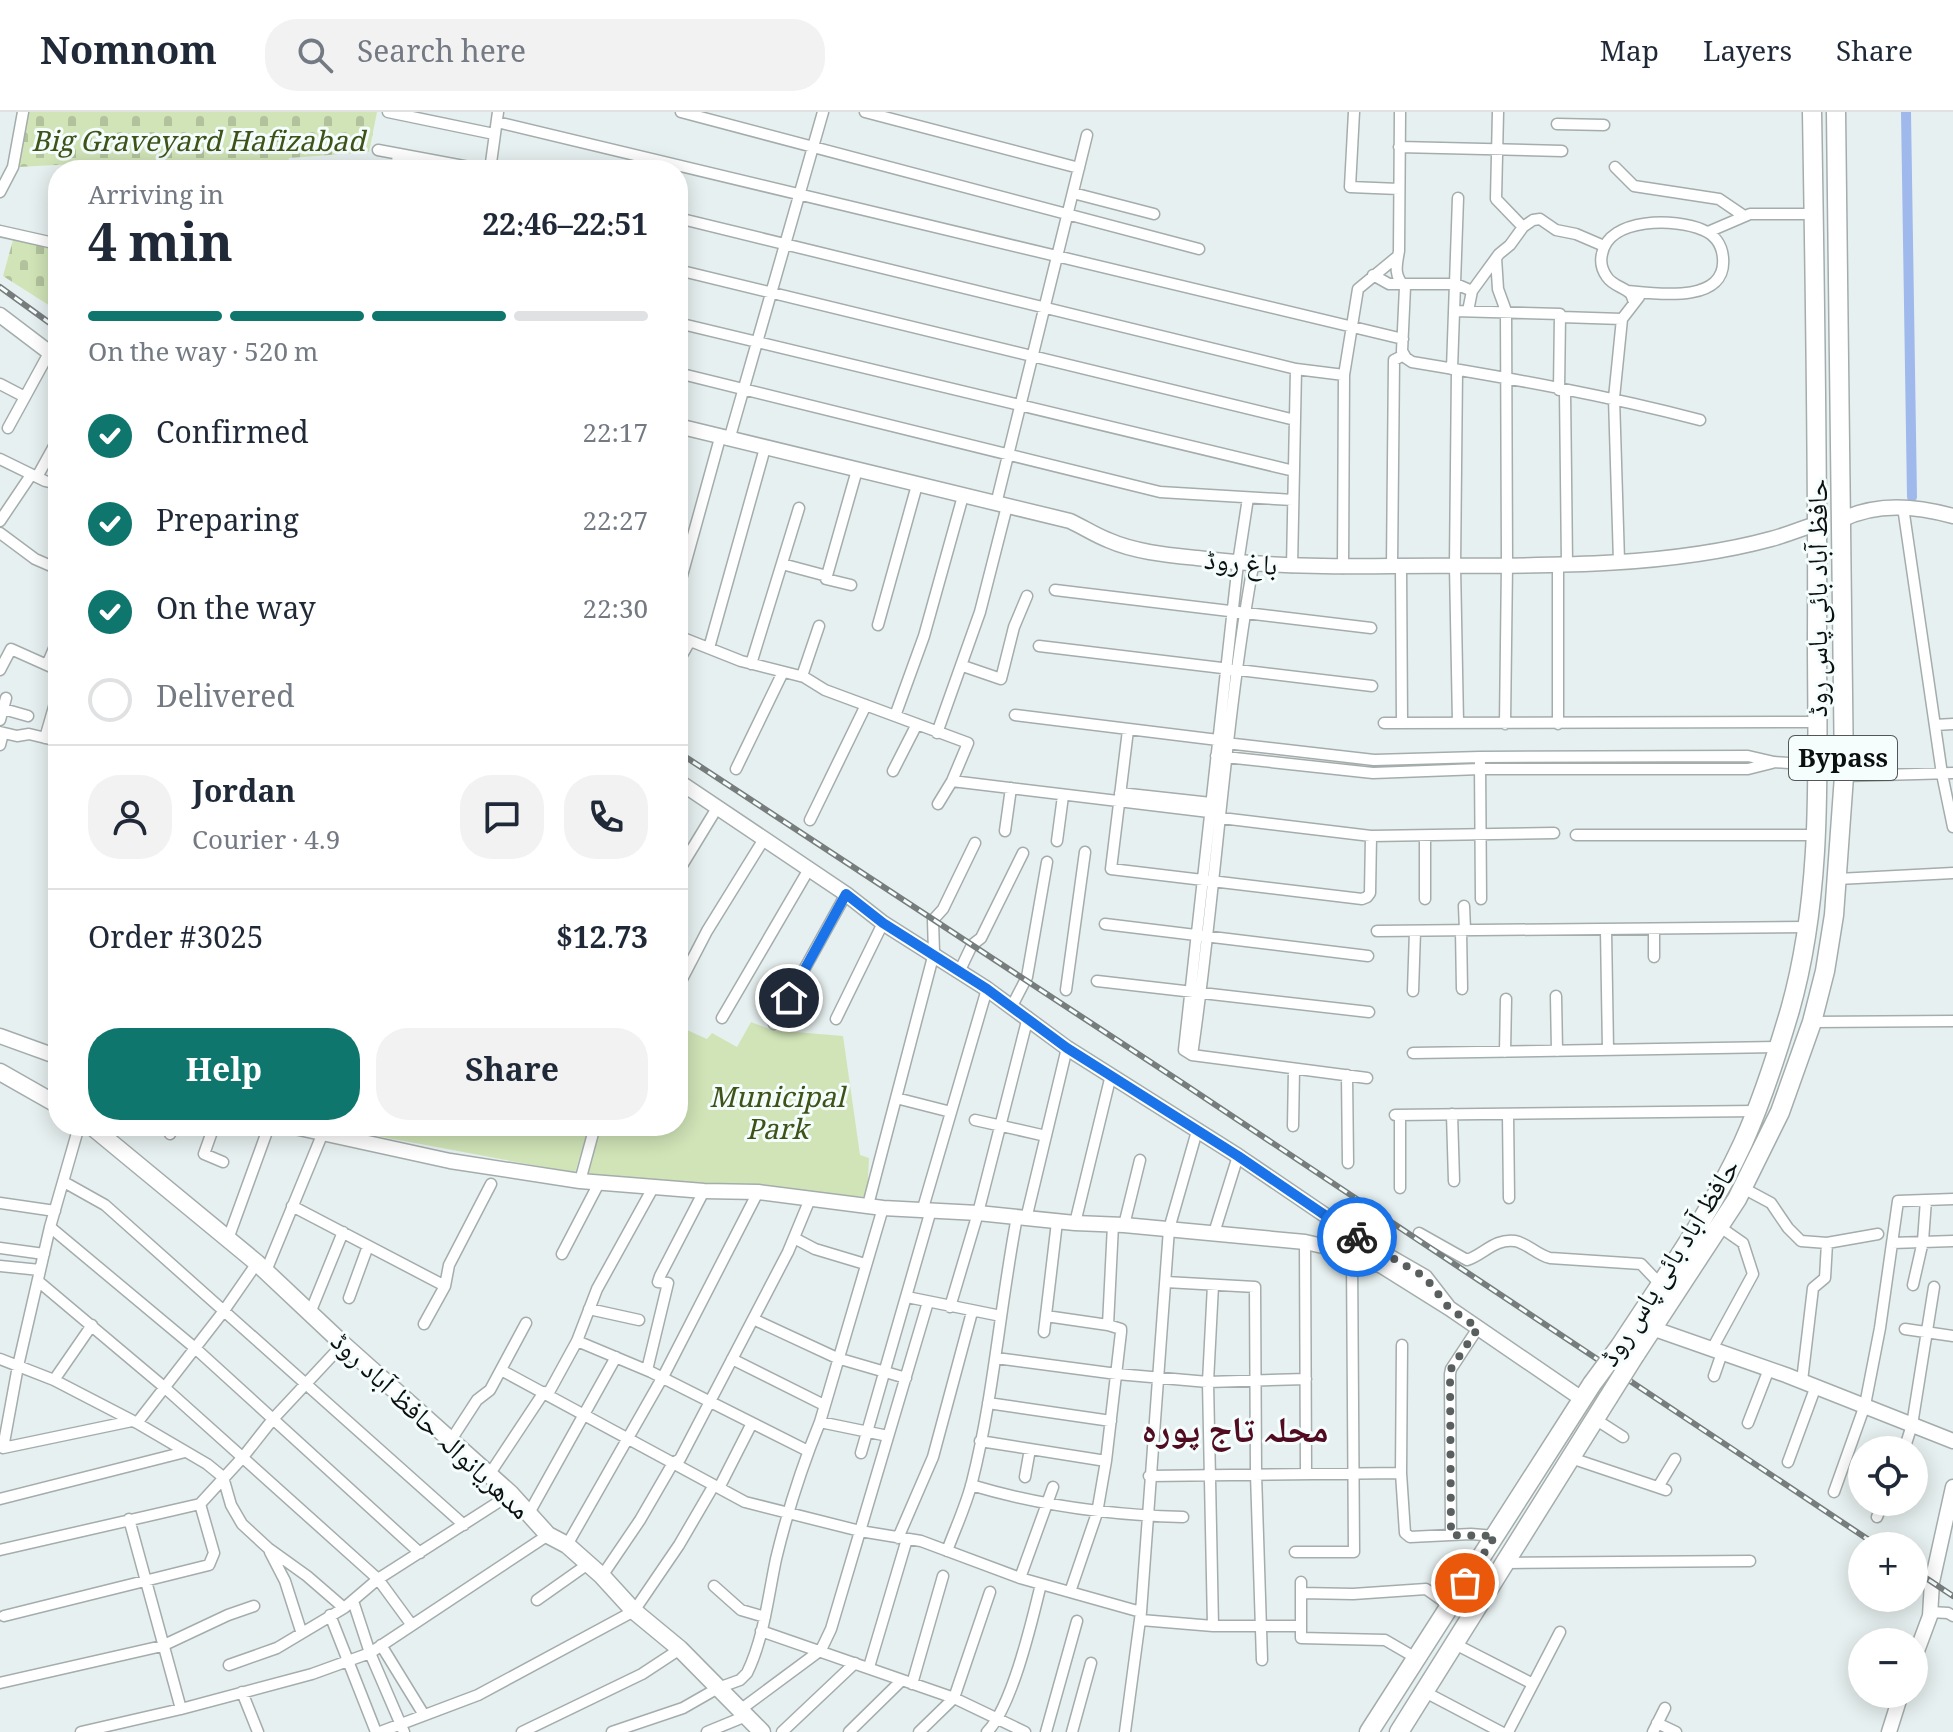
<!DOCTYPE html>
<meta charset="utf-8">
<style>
body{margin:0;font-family:Georgia,"Noto Naskh Arabic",serif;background:#f2f2f3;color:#1f2937;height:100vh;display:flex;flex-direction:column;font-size:30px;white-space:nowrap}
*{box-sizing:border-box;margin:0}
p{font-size:26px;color:#747a83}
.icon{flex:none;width:44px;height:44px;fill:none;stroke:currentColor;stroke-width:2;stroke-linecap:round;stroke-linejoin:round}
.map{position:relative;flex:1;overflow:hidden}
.panel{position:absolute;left:48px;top:48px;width:640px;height:976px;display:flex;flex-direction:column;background:#fff;border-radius:32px;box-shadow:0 4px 20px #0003}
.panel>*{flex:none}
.controls{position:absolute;left:1848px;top:1324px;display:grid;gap:16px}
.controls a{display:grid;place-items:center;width:80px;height:80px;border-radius:50%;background:#fff;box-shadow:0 4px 20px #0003;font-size:40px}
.pin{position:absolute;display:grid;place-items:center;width:68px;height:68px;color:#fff;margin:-34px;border:4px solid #fff;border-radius:50%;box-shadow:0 2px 8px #0007}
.courier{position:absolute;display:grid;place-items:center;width:80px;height:80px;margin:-40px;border:6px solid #1a73e8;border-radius:50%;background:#fff;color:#222;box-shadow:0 2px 10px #0007}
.head em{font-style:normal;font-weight:800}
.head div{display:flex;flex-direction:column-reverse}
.head{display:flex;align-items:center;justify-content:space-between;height:136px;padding:0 40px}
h1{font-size:52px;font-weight:800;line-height:60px}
.bar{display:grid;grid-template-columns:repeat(4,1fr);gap:12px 8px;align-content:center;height:96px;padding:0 40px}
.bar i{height:10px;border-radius:6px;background:#e0e1e3}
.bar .active{background:#0f766e}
.bar p{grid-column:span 4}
.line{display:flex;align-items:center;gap:20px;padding:0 40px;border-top:2px solid #e0e1e3}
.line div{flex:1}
.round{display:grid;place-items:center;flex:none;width:84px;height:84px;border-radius:32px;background:#f2f2f3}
ol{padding:0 40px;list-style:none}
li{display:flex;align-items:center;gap:24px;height:88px}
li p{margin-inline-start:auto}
li .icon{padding:8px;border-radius:50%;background:#0f766e;color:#fff;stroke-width:4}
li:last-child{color:#747a83}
li i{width:44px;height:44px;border:4px solid #e0e1e3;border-radius:50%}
.cta{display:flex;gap:16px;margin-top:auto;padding:16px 40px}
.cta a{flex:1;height:92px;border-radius:32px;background:#0f766e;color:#fff;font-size:32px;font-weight:800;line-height:92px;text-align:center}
.cta a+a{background:#f2f2f3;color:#1f2937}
header{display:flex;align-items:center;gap:48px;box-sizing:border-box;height:112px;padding:0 40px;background:#fff;border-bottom:2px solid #e0e1e3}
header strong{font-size:38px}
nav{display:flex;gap:44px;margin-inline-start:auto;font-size:28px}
.search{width:560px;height:72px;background:#f2f2f3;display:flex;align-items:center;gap:20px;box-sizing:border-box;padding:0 28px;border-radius:32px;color:#747a83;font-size:30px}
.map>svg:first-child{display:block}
.cemetery{fill:url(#cemetery-stones)}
.green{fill:#d0e4b7}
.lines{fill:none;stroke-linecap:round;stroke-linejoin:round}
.canal{stroke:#a0b9ed;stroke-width:10}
.minor-casing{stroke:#a4adac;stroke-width:13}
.tertiary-casing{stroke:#a4adac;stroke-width:17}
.primary-casing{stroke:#a4adac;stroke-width:19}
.trunk-casing{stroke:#a4adac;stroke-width:21}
.minor{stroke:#fff;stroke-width:10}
.tertiary{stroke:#fff;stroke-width:14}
.primary{stroke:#fff;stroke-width:16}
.trunk{stroke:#fff;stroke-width:18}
.rail-casing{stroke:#777d7d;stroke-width:6}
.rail{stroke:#f5fdfd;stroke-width:3;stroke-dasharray:9;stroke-linecap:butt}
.trunk-bridge-casing{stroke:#a4adac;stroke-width:21;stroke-linecap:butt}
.trunk-bridge{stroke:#fff;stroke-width:18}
.done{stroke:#595e5e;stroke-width:8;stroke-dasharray:0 14.4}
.route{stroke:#1a73e8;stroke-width:10}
.labels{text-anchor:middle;stroke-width:6;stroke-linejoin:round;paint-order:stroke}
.shield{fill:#f5fdfd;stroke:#525656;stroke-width:2}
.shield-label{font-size:26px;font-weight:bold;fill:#0c0f0f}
.park-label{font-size:28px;font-style:italic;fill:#3d5318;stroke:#f5fdfd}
.street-label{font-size:28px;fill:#0c0f0f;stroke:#f5fdfd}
.district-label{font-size:36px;font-weight:bold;fill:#510c22;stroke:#f5fdfd}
</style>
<header>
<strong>Nomnom</strong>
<div class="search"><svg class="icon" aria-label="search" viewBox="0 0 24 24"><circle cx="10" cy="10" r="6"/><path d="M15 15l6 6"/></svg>Search here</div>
<nav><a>Map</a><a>Layers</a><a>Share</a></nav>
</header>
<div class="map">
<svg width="1953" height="1620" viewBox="0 0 1953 1620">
<defs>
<pattern id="cemetery-stones" width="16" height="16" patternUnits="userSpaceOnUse" patternTransform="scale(2)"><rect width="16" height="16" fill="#d0e4b7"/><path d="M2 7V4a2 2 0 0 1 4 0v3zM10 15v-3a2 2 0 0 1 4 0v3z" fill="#b1c29c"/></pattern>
</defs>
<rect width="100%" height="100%" fill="#e7f0f0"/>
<path class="cemetery" d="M 28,0 L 377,0 L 369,40 L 289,46 L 286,58 L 75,58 L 75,52 L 18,55 Z
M 54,83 L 58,83 L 58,199 L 3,164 L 13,128 L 58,137 Z"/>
<path class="green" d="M 751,910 L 772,918 L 843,924 L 860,1043 L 869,1046 L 867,1085 L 585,1064 L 598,1014 L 678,1014 L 678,914 L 707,927 L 712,921 L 737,935 Z
M 324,1014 L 589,1014 L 575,1061 Z"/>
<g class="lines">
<path class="canal" d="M 1906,0 L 1912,385"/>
<defs>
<path id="minor" d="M 388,0 L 494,22
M 681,0 L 1199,137
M 865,0 L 1079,56
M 1354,0 L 1350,75 L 1399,77
M 1400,0 L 1399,139 C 1396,155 1394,164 1405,175 L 1402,239 L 1406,246 L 1412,250 C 1509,266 1605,283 1700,308
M 1498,0 L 1496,87 L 1523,115
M 497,10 L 1403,227
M 1557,12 L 1604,13
M 1399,35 L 1562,39
M 378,38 L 485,58
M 1615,55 L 1634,74 L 1719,87 L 1744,104
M 396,58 L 398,42
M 490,58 L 498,0
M 0,80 L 13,55 L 23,0
M 1073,81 L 1154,102
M 678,106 L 1296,257 L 1344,263
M 0,119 L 58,132
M 1708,120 L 1750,102 L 1814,102
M 1496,146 L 1498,177 L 1506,199 L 1507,452 L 1505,612
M 678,158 L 1295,308
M 1373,163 L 1389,172 L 1456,172 L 1472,179
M 1628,179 C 1657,182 1727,192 1723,146 C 1722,133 1715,123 1703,118 C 1676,106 1609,105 1602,142 C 1600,150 1602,158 1607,165 C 1613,174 1624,175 1631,182 L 1634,190
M 1455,199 L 1560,202 L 1559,278
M 1468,199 L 1472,179 L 1499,142 L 1510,133 L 1523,115 L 1533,108 L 1540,107 L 1556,118 L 1576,122 L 1604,134
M 1561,205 L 1622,207
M 678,211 L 1294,359
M 1452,257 L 1458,86
M 1457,258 L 1455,454 L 1458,611
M 678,261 L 1160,380 L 1293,388
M 0,272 L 25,285
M 1565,279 L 1567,452
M 8,316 L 49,241
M 729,328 L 823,0
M 0,347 L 45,369 L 58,372
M 37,365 L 58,327
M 1248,386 L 1238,451 L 1184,938 L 1192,943 L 1367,966
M 996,392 L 1087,23
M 1903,395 L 1942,662 L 1953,715
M 0,409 L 31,363
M 0,421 L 35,447 L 58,457
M 1619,449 L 1614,286 L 1622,207 L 1639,185
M 782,452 L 827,464
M 1392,454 L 1394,248 L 1404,243
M 1292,455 L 1296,257
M 1401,455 L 1402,611
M 1343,456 L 1344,263 L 1358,177 L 1398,144
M 851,473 L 826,467 L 857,358
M 678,478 L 720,326
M 1055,478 L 1371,516
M 878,513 L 917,373
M 678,524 L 741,549 L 804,565 L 825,578 L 968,631 L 952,669 L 938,692
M 1039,534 L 1372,574
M 709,536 L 765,336
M 678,550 L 690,529
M 751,552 L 799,396
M 47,553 L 58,527
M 963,554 L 1001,567 L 1014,515 L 1027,484
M 0,558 L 11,537 L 58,558
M 802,564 L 819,514
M 0,596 L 28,604
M 1015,603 L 1218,628
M 895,604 L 924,524 L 963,384
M 0,608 L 6,586
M 1384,611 L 1817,610
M 1558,612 L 1558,453
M 1935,613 L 1953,612
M 1128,618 L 1111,757 L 1362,787 L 1367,785 L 1370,781 L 1371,724
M 0,620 L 17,624 L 29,622 L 58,629
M 937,621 L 980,500 L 1007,394
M 45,626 L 58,581
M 1217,630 L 1374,648 L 1480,645 L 1748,644 L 1774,650 L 1817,653
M 0,633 L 3,621
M 1216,644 L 1373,661 L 1480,657 L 1748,657 L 1772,651
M 1480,651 L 1481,787
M 736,657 L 783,560
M 893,659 L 917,612
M 1844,664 L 1953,661
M 952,669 L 1209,700
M 1120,681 L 1211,691
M 1213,705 L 1371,724 L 1554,721
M 810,708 L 866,593
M 1005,719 L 1011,676
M 1576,723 L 1815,723
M 1057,729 L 1063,684
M 678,760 L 717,696
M 1838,767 L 1953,761
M 1425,787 L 1425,724
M 1464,794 L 1465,818
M 1105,812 L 1368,844
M 1654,817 L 1654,845
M 1461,818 L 1462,877
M 1606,818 L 1608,938
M 1377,819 L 1808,815
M 960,858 L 972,833 L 981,826 L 1023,741
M 1097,869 L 1369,900
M 680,871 L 707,819 L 764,727
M 1066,878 L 1085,740
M 1413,879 L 1415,819
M 1556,884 L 1557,939
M 1012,894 L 1027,865 L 1047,750
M 722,906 L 809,757
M 836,907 L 883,811
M 1812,910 L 1953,909
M 774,912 L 846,782
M 1505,940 L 1506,887
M 1413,941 L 1777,935
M 1192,943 C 1216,780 1224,615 1253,454
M 1347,963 L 1348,1051
M 896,986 L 951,1000
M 1452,1002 L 1454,1069
M 1508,1002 L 1509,1086
M 1395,1003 L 1757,999
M 975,1008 L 1046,1024
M 79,1014 L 50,1115 L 18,1254 L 3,1336 L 132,1309
M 214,1014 L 204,1042 L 223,1050
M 1293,1014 L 1294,957
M 170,1022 L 174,1014
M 580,1069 L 595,1014
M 64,1070 L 105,1093 L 464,1413
M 1400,1076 L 1400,1003
M 1743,1076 L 1771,1091 L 1788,1116 L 1801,1129 L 1827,1131 L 1878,1122
M 0,1091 L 55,1099
M 868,1093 L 934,841 L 933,808 L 943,797 L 975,731
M 292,1094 L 445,1174
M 923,1096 L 987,877
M 1026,1107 L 1067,936
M 1075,1111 L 1111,963
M 1124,1113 L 1140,1048
M 50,1115 L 195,1236 L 420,1441
M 1214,1121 L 1238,1044
M 1419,1121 L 1467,1148 C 1483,1143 1495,1126 1515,1129 C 1527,1131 1537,1143 1550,1146 L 1641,1152 L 1661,1173
M 794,1126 L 815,1137 L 865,1152
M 228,1127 L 269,1014
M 1305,1130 L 1306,1362
M 1892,1131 L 1953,1129
M 0,1136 L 44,1142
M 562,1142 L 599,1071
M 0,1154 L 40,1158
M 266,1159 L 322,1023
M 38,1169 L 164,1275 L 378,1467 L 411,1512
M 1166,1170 L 1255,1175 L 1256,1362 L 1262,1548
M 1213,1173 L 1208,1270 L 1213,1514
M 1913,1173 L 1923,1129 L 1926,1088
M 907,1185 L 1001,1204
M 349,1186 L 368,1134
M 950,1195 L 978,1101 L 1028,905
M 589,1197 L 639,1208
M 310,1201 L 343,1120
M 1046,1204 L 1108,1213
M 753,1207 L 837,1246 L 906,1266
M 424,1212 L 445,1174 L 449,1153 L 491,1072
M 1905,1217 L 1953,1224
M 1044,1220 L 1057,1110
M 577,1229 L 651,1260 L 808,1339
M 1402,1233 L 1401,1361 L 1405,1421 L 1410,1425 L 1471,1422 L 1495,1424
M 1712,1237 L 1753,1162 L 1743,1131 L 1720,1115
M 996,1246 L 1117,1262 L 1208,1270 L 1306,1267
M 0,1247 L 54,1268 L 137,1311 L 207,1352 L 223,1365 L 231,1393 L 242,1412 L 268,1436 L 307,1464 L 344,1496
M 732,1247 L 824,1293
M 501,1258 L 745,1390 L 860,1419 L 921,1429 L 1020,1466 L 1141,1500
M 647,1258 L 668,1171 L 658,1170 L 660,1164 L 704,1079
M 1714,1264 L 1722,1241
M 54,1268 L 92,1213
M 1802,1269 L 1813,1176 L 1825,1166 L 1827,1131
M 548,1282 L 577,1229 L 597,1177 L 654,1074
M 988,1291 L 1111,1309
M 1595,1307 L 1623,1325
M 820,1310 L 888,1324
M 137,1311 L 223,1200 L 257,1151
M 1748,1311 L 1769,1257
M 451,1328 L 477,1288 L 490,1278 L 526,1211
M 980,1329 L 1106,1349
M 1904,1338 L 1912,1313 L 1934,1175
M 861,1341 L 931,1098
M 1571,1346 L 1666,1378
M 1788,1350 L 1816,1274
M 489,1363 L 544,1280
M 1149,1364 L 1401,1361
M 1025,1365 L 1030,1337
M 971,1373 C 1041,1394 1110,1403 1183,1405
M 1658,1375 L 1675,1347
M 719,1376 L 752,1311
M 1834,1380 L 1865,1293 L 1880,1216 L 1898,1089 L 1953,1087
M 0,1387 L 185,1340
M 529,1401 L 616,1245
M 1877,1405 L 1883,1390
M 129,1407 L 181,1597
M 1451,1423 L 1450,1262 L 1451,1257 L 1478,1216
M 898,1426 L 933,1345 L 972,1200
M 567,1433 L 665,1261 L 758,1080
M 0,1438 L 200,1392 L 243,1345 L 273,1307 L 343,1232
M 947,1439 C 955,1417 966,1394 972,1370 C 994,1283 1000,1193 1017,1105
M 270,1440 L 285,1469 L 301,1519
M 1295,1440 L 1354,1440 L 1352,1145
M 1505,1451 L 1750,1449
M 602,1464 L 640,1408 L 673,1351 L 680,1347 L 788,1140 L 810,1087
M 1020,1466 L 1053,1375
M 1301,1470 L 1301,1526 L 1385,1528 L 1416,1546
M 714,1474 L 741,1498 L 765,1505
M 1070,1480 L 1097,1401 L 1106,1349 L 1121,1220 L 1121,1217 L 1108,1213 L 1113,1113
M 1301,1481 L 1353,1482 L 1426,1477 L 1450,1494
M 537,1488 L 588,1452
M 353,1489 L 370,1541 L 404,1620
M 1930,1500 L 1948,1501 L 1953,1504
M 330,1503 L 376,1620
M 4,1504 L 209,1453 L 214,1441 L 200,1392
M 1141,1508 L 1213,1514 L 1300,1514
M 761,1519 L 954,1586 L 1025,1620
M 1455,1532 L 1533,1572
M 381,1533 L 424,1603
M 229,1553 L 277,1536 L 344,1496 L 378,1467 L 511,1382
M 869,1555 L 907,1427
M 0,1571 L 162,1534 L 228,1503 L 254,1494
M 912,1572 L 943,1464
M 242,1580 L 258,1620
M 1425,1580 L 1501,1620
M 740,1598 L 821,1538 L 831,1517 L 928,1190
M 1657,1611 L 1676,1620
M 81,1620 L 181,1597 L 312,1562 L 370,1541 L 548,1423
M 380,1620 L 478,1583 L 634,1499 L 679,1433 L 714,1373
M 522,1620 L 642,1562 L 680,1537
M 612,1620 L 683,1596 L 718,1576 L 740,1568 L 747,1561 C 764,1526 768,1485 776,1447 C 787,1401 802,1354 820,1310 L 883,1096
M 707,1620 L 746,1604
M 782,1620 L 855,1551
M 849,1620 L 902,1568
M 919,1620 L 954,1586 L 990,1480
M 987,1620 C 1012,1595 1032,1509 1041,1472
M 1046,1620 L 1077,1509
M 1072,1620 L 1091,1551
M 1125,1620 L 1141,1500 L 1169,1117 L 1197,1019
M 1508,1620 L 1560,1520
M 1653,1620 L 1665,1596"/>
<path id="tertiary" d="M 0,203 L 58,247
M 678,314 L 1070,409 C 1083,415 1095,423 1108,428 C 1135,440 1168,443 1197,446 C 1262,454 1325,455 1391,454 C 1513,453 1653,459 1771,427 C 1787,423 1802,416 1817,412
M 1841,408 C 1877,390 1916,394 1953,404
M 678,669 L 846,782 L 883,811 L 987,877 L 1067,936 L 1238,1044 L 1366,1131 L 1425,1165 L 1449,1196 L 1582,1287
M 0,924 L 58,945
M 290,1014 L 450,1049 L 580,1069 L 704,1079 L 758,1080 L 883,1096 L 978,1101 L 1075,1111 L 1124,1113 L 1305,1130 L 1336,1137 L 1382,1154 L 1449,1196
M 1646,1214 L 1786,1263 L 1953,1329
M 1914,1547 L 1930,1504 L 1932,1470 L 1953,1375
M 1889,1620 L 1901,1582"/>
<path id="primary" d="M 0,960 L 58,993
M 91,1014 L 257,1151 L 343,1232 L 511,1382 L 548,1423 L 567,1433 L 602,1464 L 634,1499 L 680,1537 L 762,1620"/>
<path id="trunk" d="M 1620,1234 C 1663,1168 1710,1103 1743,1031 C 1762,989 1777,942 1790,898 C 1824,778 1817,651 1817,527 C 1818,351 1815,176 1812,0
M 1635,1243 L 1737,1087 L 1780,1000 L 1812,910 L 1825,859 L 1834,803 L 1844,664 L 1836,0
M 1369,1620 L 1592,1272
M 1399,1620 L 1608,1286"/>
</defs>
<use href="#minor" class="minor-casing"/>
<use href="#tertiary" class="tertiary-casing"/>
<use href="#primary" class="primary-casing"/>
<use href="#trunk" class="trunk-casing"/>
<use href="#minor" class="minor"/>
<use href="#tertiary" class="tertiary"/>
<use href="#primary" class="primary"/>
<use href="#trunk" class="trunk"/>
<defs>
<path id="rail" d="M 0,175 L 58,217
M 678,640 L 1184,972 L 1878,1434
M 1914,1458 L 1953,1484"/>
</defs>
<use href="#rail" class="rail-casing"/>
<use href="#rail" class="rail"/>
<defs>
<path id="trunk-bridge" d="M 1592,1272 L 1620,1234
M 1608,1286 L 1635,1243"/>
</defs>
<use href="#trunk-bridge" class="trunk-bridge-casing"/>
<use href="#trunk-bridge" class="trunk-bridge"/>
</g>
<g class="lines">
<path class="done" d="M 1357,1125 L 1425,1165 L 1449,1196 L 1478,1216 L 1451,1257 L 1450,1262 L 1451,1423 L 1495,1424 L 1465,1471"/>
<path class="route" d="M 789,886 L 846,782 L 883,811 L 987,877 L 1067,936 L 1238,1044 L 1357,1125"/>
</g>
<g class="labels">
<rect class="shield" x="1789" y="624" width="108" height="44" rx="6"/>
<g class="shield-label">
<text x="1843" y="655">Bypass</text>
</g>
<g class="park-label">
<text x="198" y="39">Big Graveyard Hafizabad</text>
<text x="777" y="995">Municipal<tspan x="777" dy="32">Park</tspan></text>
</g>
<g class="street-label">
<text transform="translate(1241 450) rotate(5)" y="10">باغ روڈ</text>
<text transform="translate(1817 486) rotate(-90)" y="10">حافظ آباد بائی پاس روڈ</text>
<text transform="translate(1669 1150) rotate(-58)" y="10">حافظ آباد بائی پاس روڈ</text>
<text transform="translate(431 1313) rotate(43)" y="10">مدھریانوالہ حافظ آباد روڈ</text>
</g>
<g class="district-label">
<text x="1235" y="1330">محلہ تاج پورہ</text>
</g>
</g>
</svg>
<div class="controls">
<a><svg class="icon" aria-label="locate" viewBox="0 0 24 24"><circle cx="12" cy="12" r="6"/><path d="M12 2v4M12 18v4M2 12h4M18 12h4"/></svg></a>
<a>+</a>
<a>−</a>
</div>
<div class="pin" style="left:1465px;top:1471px;background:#ea580c"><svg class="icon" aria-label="bag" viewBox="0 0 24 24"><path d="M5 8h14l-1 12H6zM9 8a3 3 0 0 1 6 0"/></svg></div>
<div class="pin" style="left:789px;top:886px;background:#1f2937"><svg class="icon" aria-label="home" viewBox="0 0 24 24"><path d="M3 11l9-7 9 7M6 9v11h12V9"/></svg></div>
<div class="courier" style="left:1357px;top:1125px"><svg class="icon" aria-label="bike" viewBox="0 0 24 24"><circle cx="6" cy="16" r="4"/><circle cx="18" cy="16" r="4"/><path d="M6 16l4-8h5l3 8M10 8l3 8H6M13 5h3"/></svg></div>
<section class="panel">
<div class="head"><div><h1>4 min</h1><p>Arriving in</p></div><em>22:46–22:51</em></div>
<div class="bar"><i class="active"></i><i class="active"></i><i class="active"></i><i></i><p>On the way · 520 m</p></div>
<ol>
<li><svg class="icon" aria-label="check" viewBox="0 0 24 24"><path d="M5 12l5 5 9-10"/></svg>Confirmed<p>22:17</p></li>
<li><svg class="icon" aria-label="check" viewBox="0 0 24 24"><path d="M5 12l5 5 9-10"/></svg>Preparing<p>22:27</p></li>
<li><svg class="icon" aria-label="check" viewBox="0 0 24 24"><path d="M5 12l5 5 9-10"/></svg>On the way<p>22:30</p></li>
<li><i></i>Delivered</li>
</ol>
<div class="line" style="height:144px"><a class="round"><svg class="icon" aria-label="person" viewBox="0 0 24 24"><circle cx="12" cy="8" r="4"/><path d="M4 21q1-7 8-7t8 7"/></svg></a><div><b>Jordan</b><p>Courier · 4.9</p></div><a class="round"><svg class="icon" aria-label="chat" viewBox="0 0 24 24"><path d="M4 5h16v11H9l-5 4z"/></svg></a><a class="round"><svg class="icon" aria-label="phone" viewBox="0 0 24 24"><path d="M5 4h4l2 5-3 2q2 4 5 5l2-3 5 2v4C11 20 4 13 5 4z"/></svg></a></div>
<div class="line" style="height:104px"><div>Order #3025</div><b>$12.73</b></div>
<div class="cta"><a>Help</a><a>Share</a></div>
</section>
</div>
